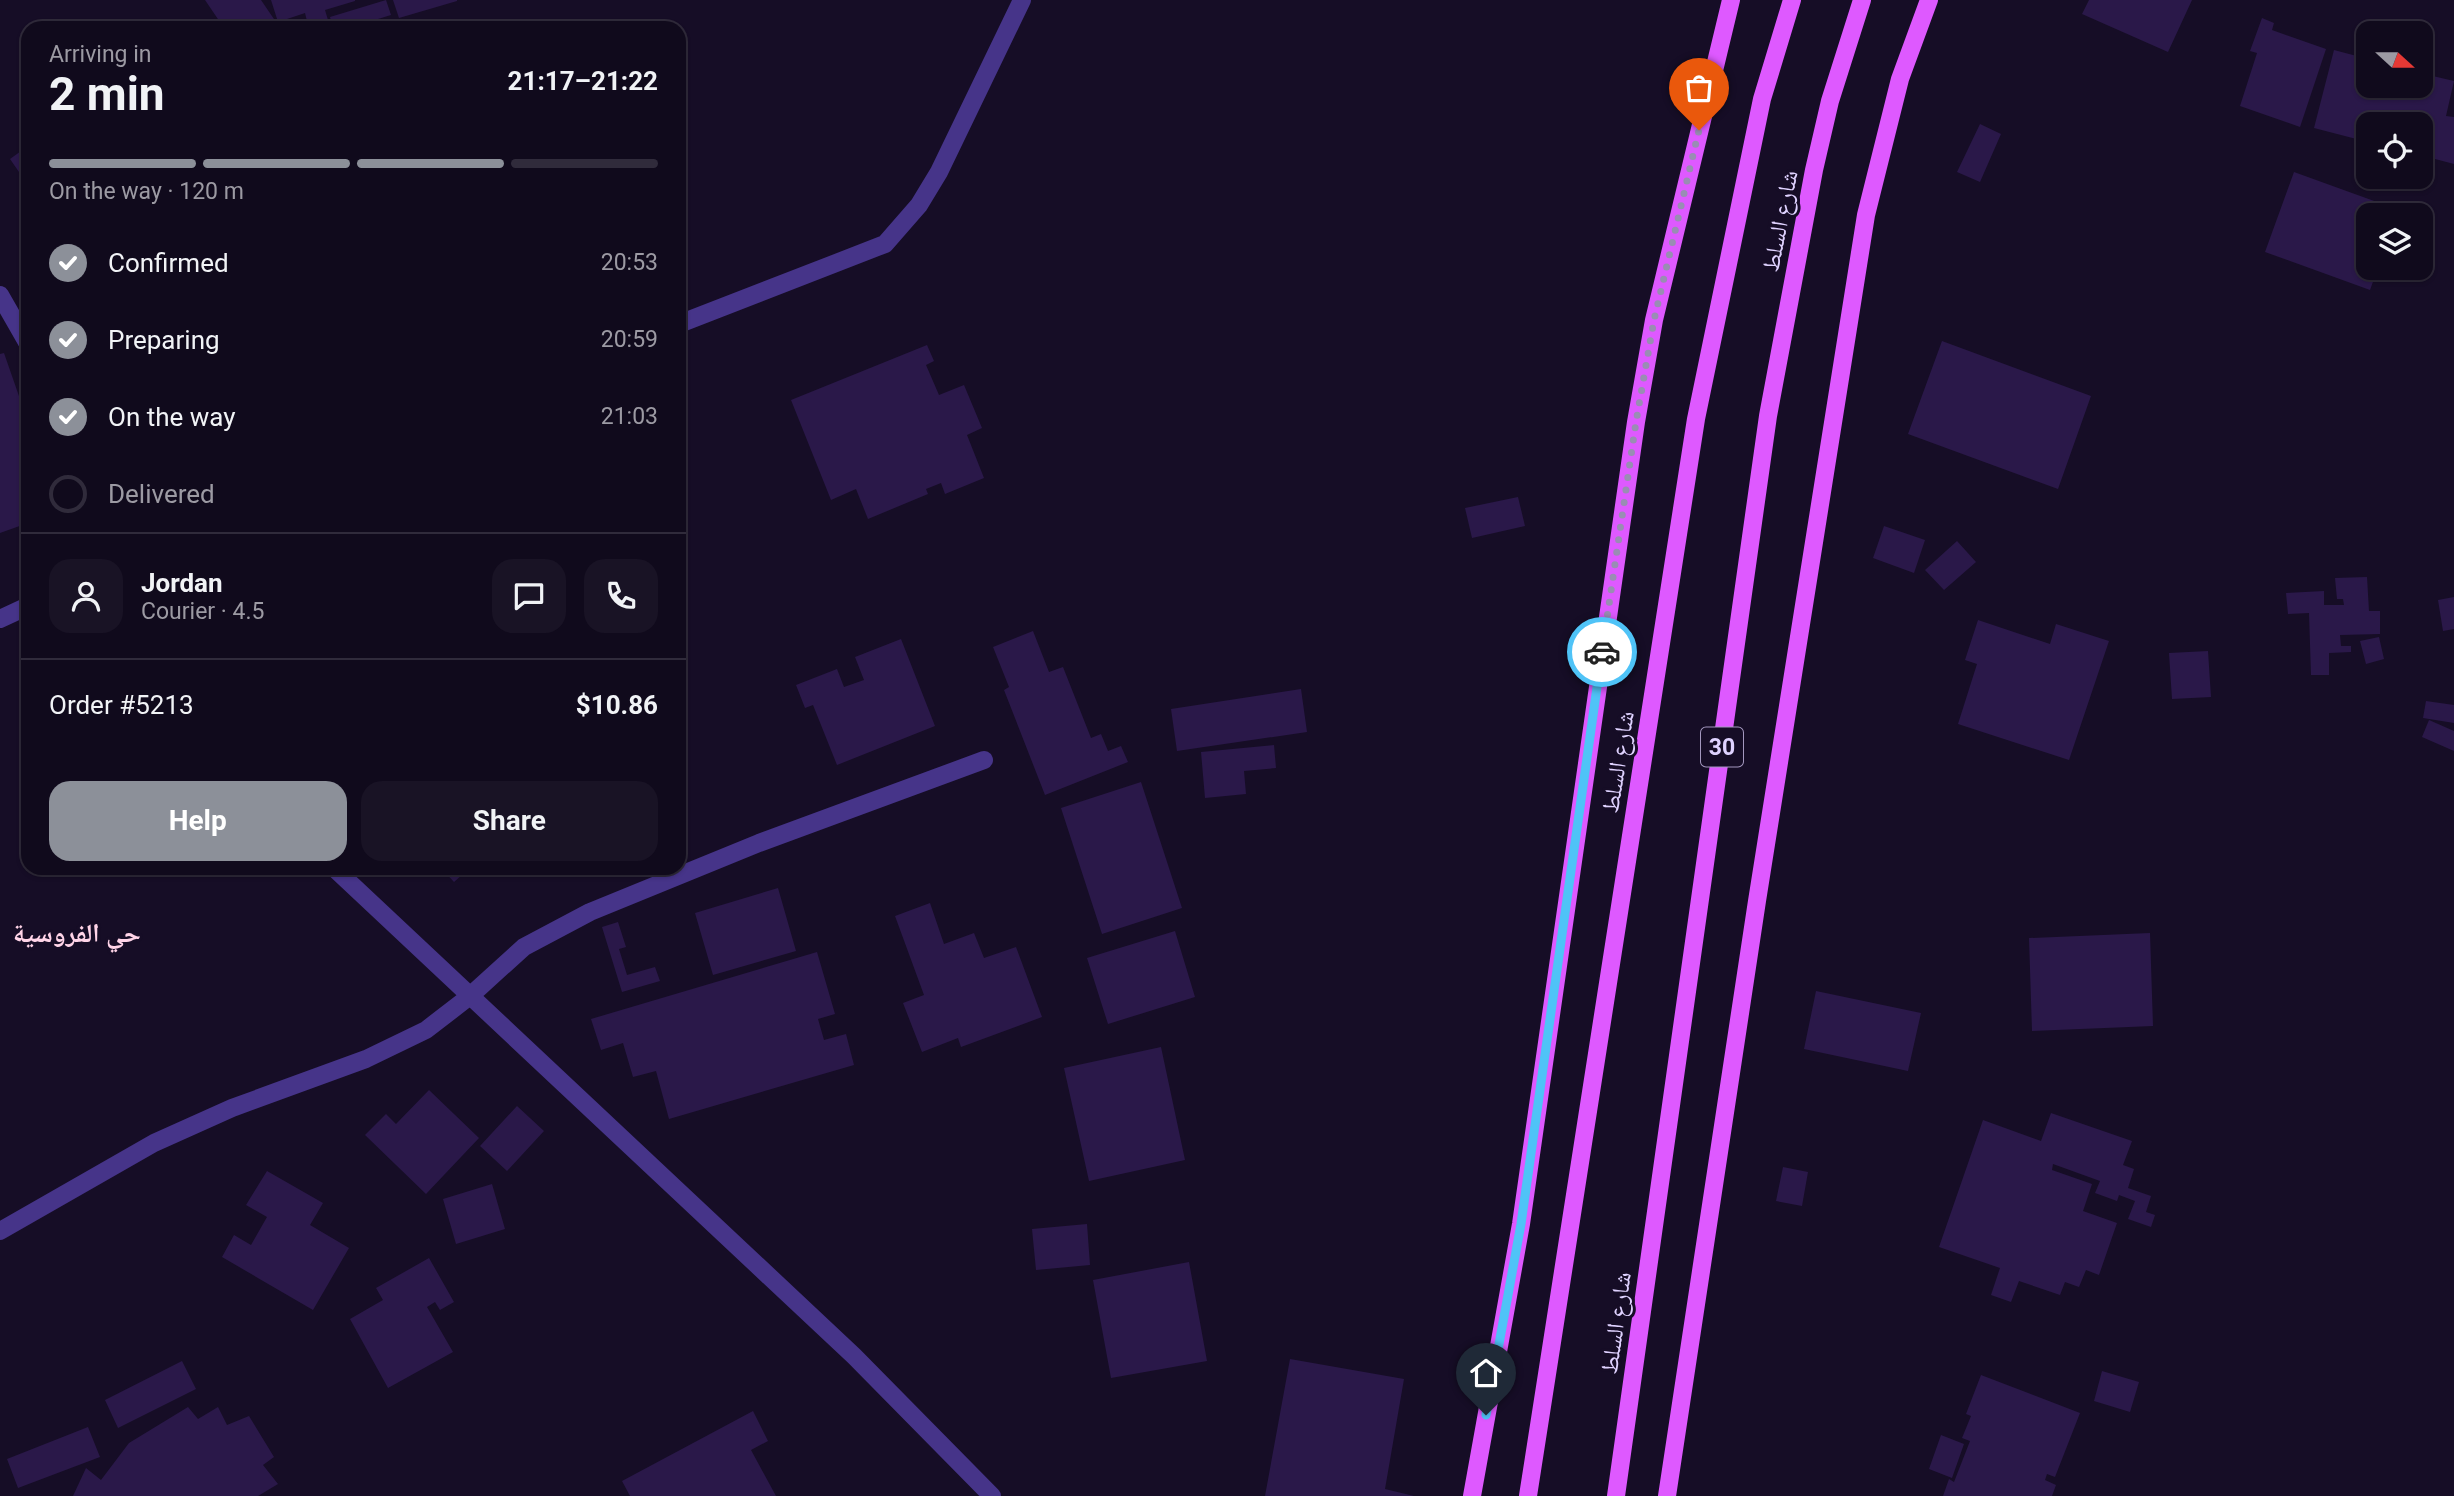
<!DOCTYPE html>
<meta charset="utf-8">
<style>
body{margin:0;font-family:Roboto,"Noto Naskh Arabic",sans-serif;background:#191325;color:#f1f3f6;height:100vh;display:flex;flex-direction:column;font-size:26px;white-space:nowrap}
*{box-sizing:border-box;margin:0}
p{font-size:23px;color:#9c9aa3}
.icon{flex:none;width:38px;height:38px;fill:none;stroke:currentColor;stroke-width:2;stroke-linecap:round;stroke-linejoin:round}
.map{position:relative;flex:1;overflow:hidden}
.side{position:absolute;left:21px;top:21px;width:665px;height:854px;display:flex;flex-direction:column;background:#100a1c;border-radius:21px;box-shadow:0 2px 5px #0004,0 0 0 2px #302b3b}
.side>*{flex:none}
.needle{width:46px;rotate:111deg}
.buttons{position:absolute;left:2356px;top:21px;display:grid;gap:14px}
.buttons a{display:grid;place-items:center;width:77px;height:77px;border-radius:14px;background:#100a1c;box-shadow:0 2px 5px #0004,0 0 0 2px #302b3b;font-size:35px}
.pin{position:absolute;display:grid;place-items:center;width:60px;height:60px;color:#fff;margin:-72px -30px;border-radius:50% 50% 50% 0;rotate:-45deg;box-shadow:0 0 7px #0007}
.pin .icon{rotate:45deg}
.courier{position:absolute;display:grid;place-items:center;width:70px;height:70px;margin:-35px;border:5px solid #4fc3f7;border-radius:50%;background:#fff;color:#222;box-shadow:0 2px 9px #0007}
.overview em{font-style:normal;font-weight:700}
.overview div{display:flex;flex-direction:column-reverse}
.overview{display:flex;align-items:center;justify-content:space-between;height:119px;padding:0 28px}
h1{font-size:46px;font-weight:700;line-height:52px}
.bar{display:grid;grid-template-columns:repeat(4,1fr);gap:10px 7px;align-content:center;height:84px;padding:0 28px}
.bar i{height:9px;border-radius:5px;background:#302b3b}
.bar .active{background:#8c9099}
.bar p{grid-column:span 4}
.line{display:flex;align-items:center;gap:18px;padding:0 28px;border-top:2px solid #302b3b}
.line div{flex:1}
.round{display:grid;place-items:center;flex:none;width:74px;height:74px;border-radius:21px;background:#191325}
ol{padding:0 28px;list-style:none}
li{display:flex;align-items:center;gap:21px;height:77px}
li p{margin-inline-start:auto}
li .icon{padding:7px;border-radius:50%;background:#8c9099;color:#fff;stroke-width:4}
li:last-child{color:#9c9aa3}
li i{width:38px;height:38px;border:4px solid #302b3b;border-radius:50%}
.primary-button{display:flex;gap:14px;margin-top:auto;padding:14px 28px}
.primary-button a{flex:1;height:80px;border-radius:21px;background:#8c9099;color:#fff;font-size:28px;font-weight:700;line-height:80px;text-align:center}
.primary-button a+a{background:#191325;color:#f1f3f6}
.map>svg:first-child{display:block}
.building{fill:#2a1849}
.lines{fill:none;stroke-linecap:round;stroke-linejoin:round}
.minor{stroke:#463489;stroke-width:18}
.primary{stroke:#de59ff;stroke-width:18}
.done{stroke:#998db3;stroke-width:7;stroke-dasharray:0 12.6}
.route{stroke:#4fc3f7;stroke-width:9}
.labels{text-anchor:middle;stroke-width:6;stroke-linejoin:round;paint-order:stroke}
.shield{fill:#160d26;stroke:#a397be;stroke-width:2}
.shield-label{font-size:23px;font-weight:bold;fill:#dfd2ff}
.street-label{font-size:24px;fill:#dfd2ff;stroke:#160d26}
.neighbourhood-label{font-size:26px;font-weight:bold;fill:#ffd4e8;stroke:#160d26}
</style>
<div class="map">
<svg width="2454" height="1496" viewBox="0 0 2454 1496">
<rect width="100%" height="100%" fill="#160d26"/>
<path class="building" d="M 205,0 L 261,0 L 276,22 L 267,28 L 224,28 Z
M 271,0 L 355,0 L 355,1 L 325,10 L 328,20 L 308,25 L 305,13 L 278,22 Z
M 386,0 L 391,15 L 349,28 L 333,28 L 330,17 Z
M 393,0 L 457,0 L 457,1 L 399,18 Z
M 2089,0 L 2192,0 L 2168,52 L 2082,14 Z
M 2262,18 L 2274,23 L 2272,30 L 2326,49 L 2300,127 L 2240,106 L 2257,53 L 2250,51 Z
M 2334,50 L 2368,59 L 2368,86 L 2420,86 L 2420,73 L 2454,81 L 2446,116 L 2454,117 L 2454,164 L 2420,155 L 2420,124 L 2368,124 L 2368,142 L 2314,128 Z
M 1980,124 L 2001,134 L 1980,182 L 1957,172 Z
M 28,146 L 28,185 L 10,159 Z
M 2294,172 L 2399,210 L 2397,215 L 2368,215 L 2368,268 L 2378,268 L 2370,290 L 2265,252 Z
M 1942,341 L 2091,396 L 2058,489 L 1908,434 Z
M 927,345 L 934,361 L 926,365 L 939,395 L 964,385 L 982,428 L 967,435 L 984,478 L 945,494 L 941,483 L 926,489 L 928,494 L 868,519 L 856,489 L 831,500 L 791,400 Z
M 4,353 L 28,422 L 28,523 L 0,533 L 0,354 Z
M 1518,497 L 1525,526 L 1472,538 L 1465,508 Z
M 1884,526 L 1925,540 L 1914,573 L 1873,558 Z
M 1957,541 L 1976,562 L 1944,590 L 1925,570 Z
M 2367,577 L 2369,611 L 2380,611 L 2380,634 L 2340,635 L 2341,646 L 2351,646 L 2351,652 L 2329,653 L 2329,675 L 2311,675 L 2309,613 L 2288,614 L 2286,593 L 2324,591 L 2324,605 L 2344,605 L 2343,599 L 2337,599 L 2335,578 Z
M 2454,597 L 2454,629 L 2443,631 L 2438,600 Z
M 1978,620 L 2050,644 L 2056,624 L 2109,641 L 2069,760 L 1958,724 L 1977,664 L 1965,660 Z
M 1033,631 L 1049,672 L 1063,667 L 1091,738 L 1101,734 L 1108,751 L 1121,746 L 1128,762 L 1045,795 L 1004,690 L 1009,687 L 993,647 Z
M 2379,637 L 2384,659 L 2366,664 L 2360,641 Z
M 901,639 L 935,726 L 837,765 L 813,705 L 805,708 L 796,685 L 837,669 L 844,687 L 864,680 L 855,657 Z
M 2208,651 L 2211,697 L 2172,699 L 2169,653 Z
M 1301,689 L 1307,732 L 1177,751 L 1171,709 Z
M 2426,701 L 2454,705 L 2454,723 L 2423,718 Z
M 2429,720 L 2454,731 L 2454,751 L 2422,737 Z
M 1274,745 L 1276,768 L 1244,771 L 1246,794 L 1205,798 L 1201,752 Z
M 1141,782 L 1182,908 L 1102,934 L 1061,808 Z
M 441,868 L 470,868 L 454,882 Z
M 778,888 L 796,951 L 713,975 L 695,913 Z
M 930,903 L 944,944 L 974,933 L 984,958 L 1016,947 L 1042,1017 L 961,1047 L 958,1038 L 922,1052 L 903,1003 L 924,995 L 895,916 Z
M 618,922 L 626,947 L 619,949 L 627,975 L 655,967 L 660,981 L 622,992 L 602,927 Z
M 1175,931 L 1195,997 L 1108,1024 L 1087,958 Z
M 2150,933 L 2153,1026 L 2032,1031 L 2029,938 Z
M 817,952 L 835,1014 L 818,1019 L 824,1040 L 846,1034 L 854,1065 L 669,1119 L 656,1071 L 633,1077 L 623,1043 L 601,1050 L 591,1019 Z
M 1816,991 L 1921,1013 L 1908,1071 L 1804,1049 Z
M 1161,1047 L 1185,1160 L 1089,1181 L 1064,1068 Z
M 429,1090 L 479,1138 L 426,1194 L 365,1135 L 386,1114 L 396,1124 Z
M 517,1106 L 544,1131 L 507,1171 L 480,1146 Z
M 2051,1113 L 2132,1141 L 2123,1165 L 2134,1169 L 2128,1188 L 2151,1196 L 2146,1212 L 2155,1215 L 2151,1227 L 2128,1219 L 2135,1201 L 2119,1195 L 2117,1201 L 2095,1193 L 2100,1181 L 2053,1164 L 2052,1170 L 2092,1184 L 2083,1211 L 2117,1223 L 2099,1275 L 2086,1270 L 2079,1287 L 2065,1282 L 2060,1295 L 2019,1281 L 2011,1302 L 1991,1295 L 2000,1268 L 1939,1247 L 1983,1120 L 2041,1141 Z
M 1783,1167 L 1808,1172 L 1802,1206 L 1776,1201 Z
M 267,1171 L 323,1203 L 310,1225 L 349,1248 L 313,1310 L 222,1257 L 234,1235 L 251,1245 L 267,1217 L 246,1205 Z
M 492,1184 L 505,1229 L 456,1244 L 443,1199 Z
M 1087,1224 L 1090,1265 L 1036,1270 L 1032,1229 Z
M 429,1258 L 454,1302 L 440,1310 L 435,1302 L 427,1307 L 453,1352 L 388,1388 L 350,1319 L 383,1300 L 376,1288 Z
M 1189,1262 L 1207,1361 L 1111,1378 L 1093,1280 Z
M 1290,1359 L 1404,1379 L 1385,1489 L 1414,1496 L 1265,1496 Z
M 182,1361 L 196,1389 L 118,1428 L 105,1400 Z
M 2102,1371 L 2139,1382 L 2130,1412 L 2094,1401 Z
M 1981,1375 L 2080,1413 L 2055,1477 L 2047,1474 L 2045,1480 L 2056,1485 L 2052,1496 L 1943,1496 L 1949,1479 L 1954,1482 L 1970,1441 L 1962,1438 L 1971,1416 L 1966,1414 Z
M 188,1407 L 198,1419 L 218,1407 L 227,1425 L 249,1416 L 274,1457 L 263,1465 L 278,1484 L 258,1496 L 73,1496 L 86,1468 L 101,1480 L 129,1443 Z
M 753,1411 L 768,1441 L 751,1450 L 776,1496 L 630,1496 L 622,1481 Z
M 88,1427 L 100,1457 L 18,1488 L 7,1459 Z
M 1941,1435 L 1964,1444 L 1952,1478 L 1929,1469 Z"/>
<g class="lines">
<path class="minor" d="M 0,295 L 28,344
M 679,324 L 885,244 L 919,205 L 939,172 L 1022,0
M 0,619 L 28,606
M 334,868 L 854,1356 L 992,1496
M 0,1231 L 154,1143 L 232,1108 L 366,1059 L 426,1030 L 470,996 L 524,947 L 590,912 L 759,843 L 984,760"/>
<path class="primary" d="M 1472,1496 L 1521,1224 L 1636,422 L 1654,320 L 1731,0
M 1528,1496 L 1696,419 L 1762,99 L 1792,0
M 1616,1496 L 1768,416 L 1814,170 L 1830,101 L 1862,0
M 1667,1496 L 1757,901 L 1866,215 L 1900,79 L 1929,0"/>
</g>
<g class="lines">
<path class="done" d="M 1602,652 L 1636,422 L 1654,320 L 1699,130"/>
<path class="route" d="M 1486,1415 L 1521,1224 L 1602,652"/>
</g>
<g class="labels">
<rect class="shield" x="1701" y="727.5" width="42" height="39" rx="5"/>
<g class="shield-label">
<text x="1722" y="755">30</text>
</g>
<g class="street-label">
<text transform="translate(1780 221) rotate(-79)" y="8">شارع السلط</text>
<text transform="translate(1618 762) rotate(-81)" y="8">شارع السلط</text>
<text transform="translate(1616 1323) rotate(-82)" y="8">شارع السلط</text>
</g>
<g class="neighbourhood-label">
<text x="77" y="942">حي الفروسية</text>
</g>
</g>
</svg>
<div class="buttons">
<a><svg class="needle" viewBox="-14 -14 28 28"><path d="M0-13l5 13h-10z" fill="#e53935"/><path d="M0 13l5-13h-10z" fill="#9c9aa3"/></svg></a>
<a><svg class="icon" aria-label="locate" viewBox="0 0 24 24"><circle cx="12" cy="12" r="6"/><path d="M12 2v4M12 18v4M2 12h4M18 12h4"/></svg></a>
<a><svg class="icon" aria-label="layers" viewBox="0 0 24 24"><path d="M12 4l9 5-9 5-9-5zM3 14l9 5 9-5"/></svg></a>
</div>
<div class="pin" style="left:1699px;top:130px;background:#ea580c"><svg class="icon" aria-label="bag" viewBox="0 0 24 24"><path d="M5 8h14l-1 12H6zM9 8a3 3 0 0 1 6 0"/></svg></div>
<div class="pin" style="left:1486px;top:1415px;background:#1f2937"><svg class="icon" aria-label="home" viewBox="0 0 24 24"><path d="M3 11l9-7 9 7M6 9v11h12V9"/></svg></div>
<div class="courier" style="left:1602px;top:652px"><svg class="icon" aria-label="car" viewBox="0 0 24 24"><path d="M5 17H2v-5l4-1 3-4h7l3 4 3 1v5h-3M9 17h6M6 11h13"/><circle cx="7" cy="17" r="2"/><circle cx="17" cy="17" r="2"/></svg></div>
<section class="side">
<div class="overview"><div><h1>2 min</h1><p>Arriving in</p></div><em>21:17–21:22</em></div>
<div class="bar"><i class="active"></i><i class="active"></i><i class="active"></i><i></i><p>On the way · 120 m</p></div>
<ol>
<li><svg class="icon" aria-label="check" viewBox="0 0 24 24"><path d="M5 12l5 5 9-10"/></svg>Confirmed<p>20:53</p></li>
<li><svg class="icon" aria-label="check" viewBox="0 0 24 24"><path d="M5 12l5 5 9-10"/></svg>Preparing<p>20:59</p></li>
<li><svg class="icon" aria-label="check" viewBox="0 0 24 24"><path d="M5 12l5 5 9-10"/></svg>On the way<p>21:03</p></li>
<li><i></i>Delivered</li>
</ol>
<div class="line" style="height:126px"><a class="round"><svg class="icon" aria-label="person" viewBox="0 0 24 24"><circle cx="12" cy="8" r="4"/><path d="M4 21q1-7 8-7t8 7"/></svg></a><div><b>Jordan</b><p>Courier · 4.5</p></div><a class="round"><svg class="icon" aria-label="chat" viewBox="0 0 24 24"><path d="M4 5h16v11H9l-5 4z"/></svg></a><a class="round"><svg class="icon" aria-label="phone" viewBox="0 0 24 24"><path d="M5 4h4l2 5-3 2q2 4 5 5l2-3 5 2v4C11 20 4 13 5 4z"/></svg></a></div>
<div class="line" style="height:91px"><div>Order #5213</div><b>$10.86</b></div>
<div class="primary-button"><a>Help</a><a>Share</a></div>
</section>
</div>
